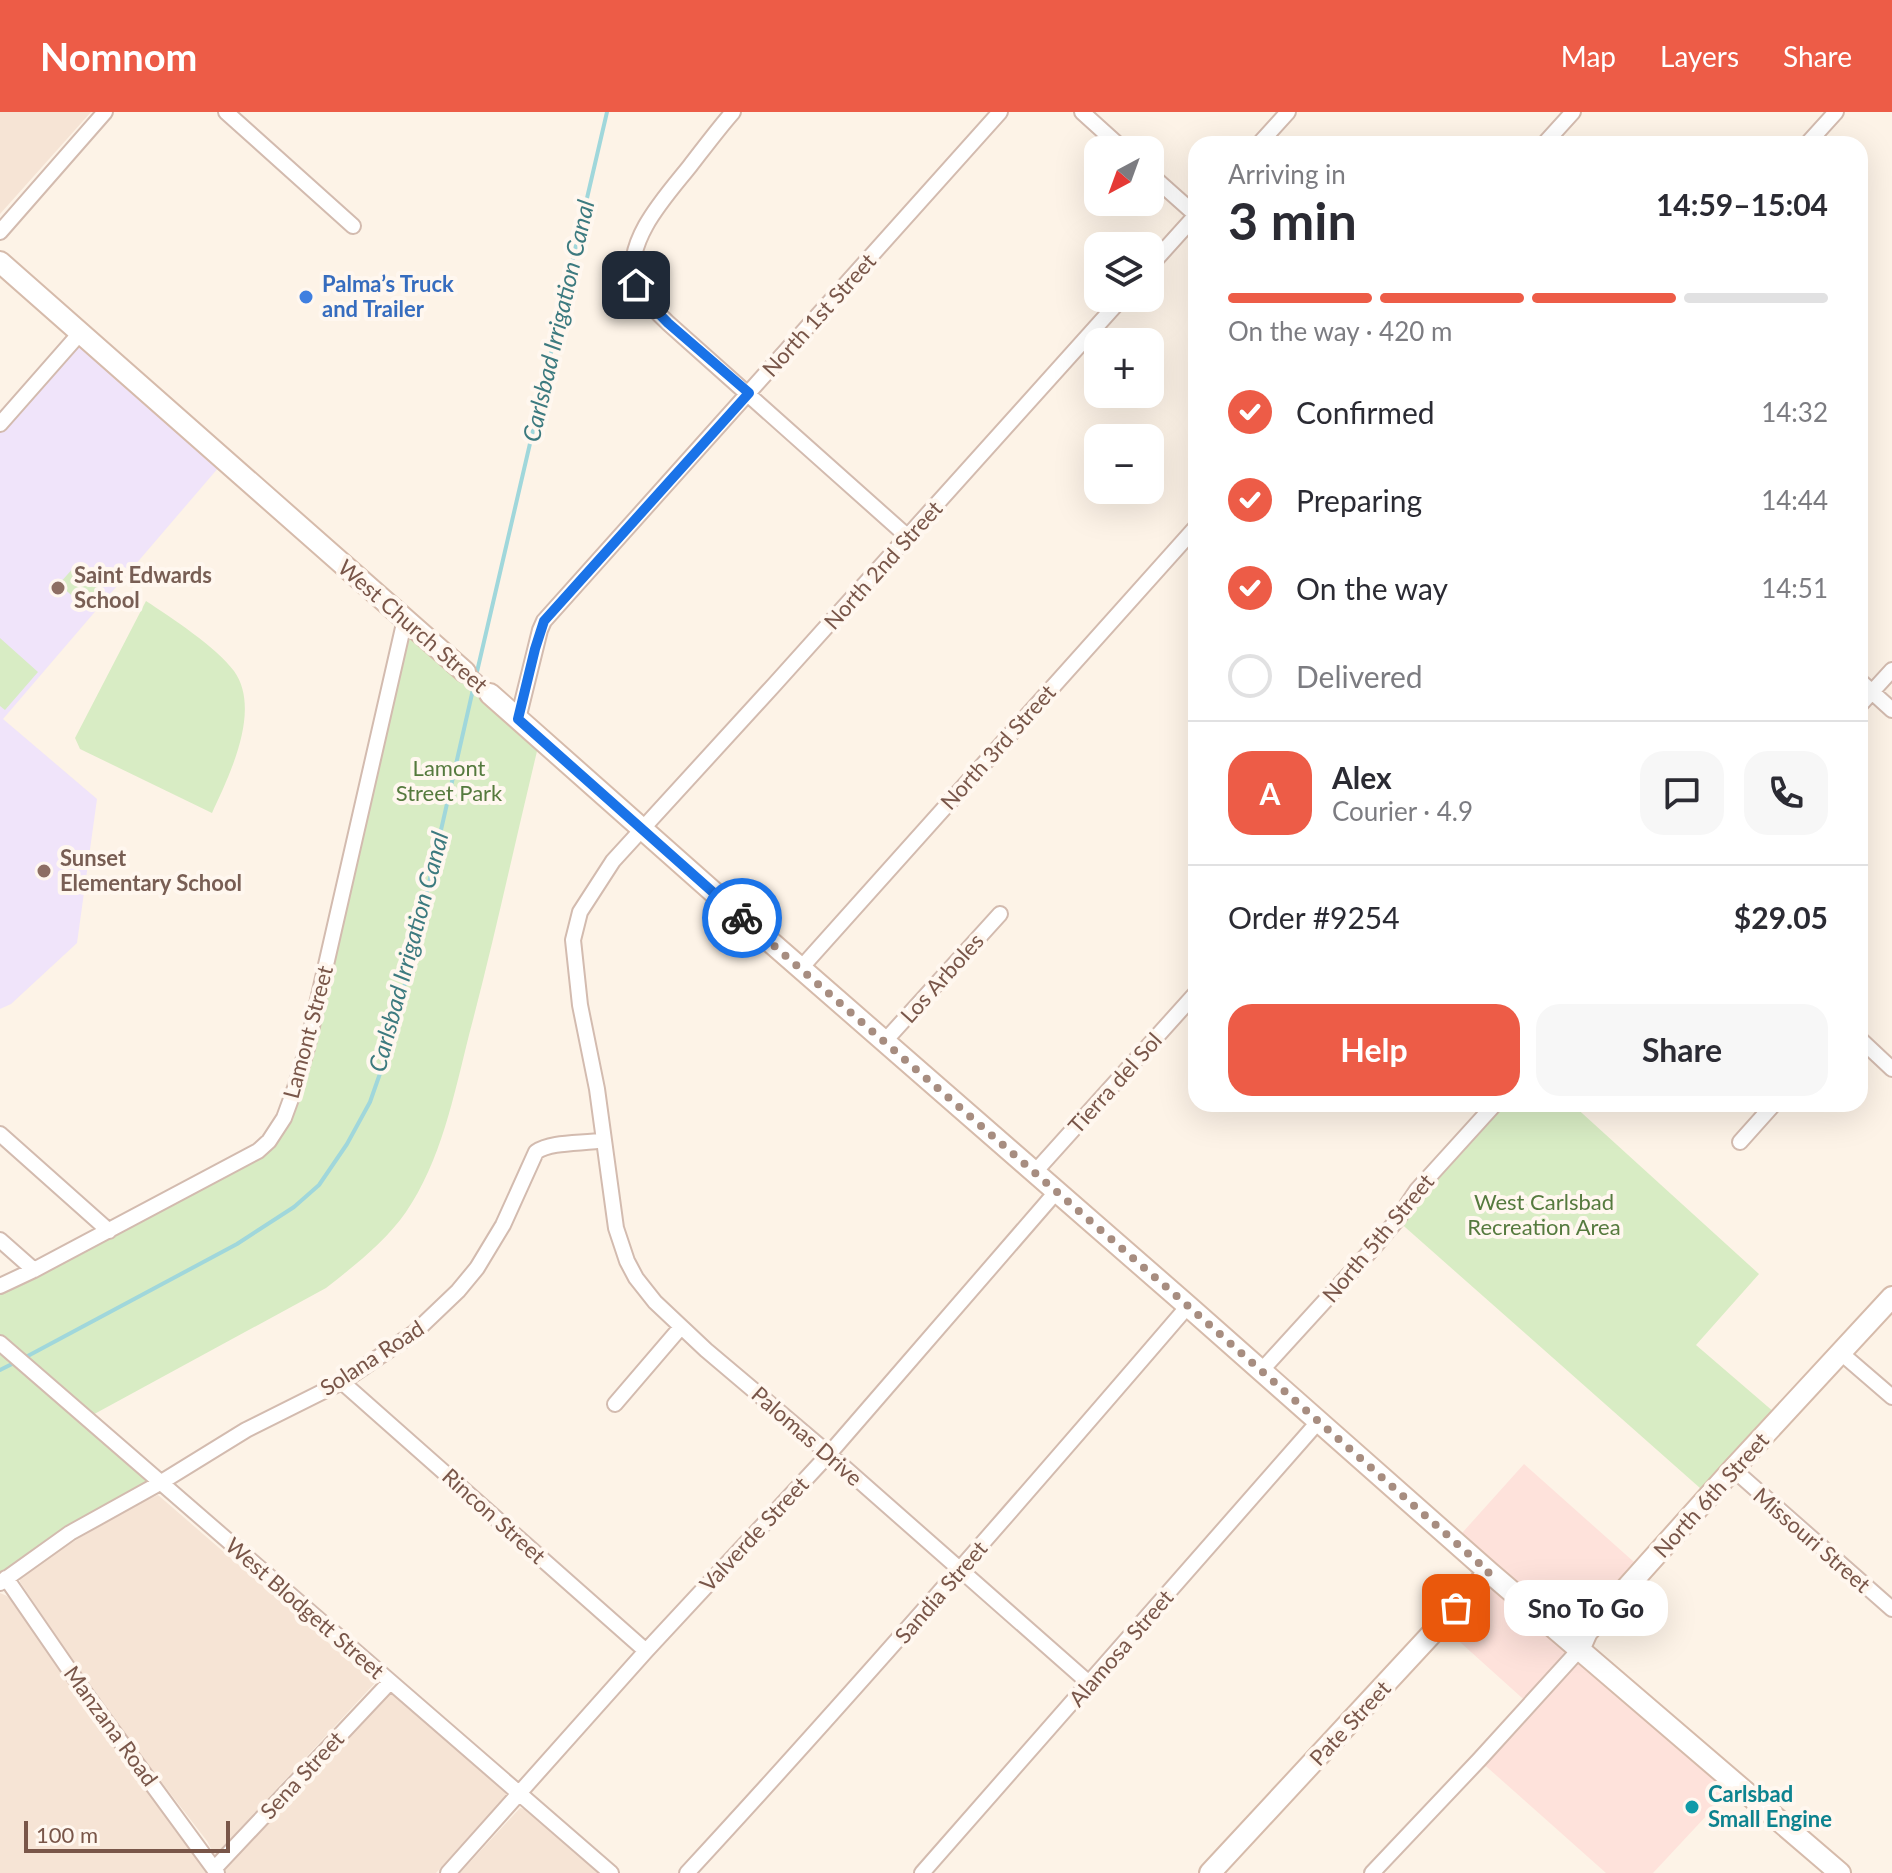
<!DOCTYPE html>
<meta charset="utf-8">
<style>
body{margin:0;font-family:Lato,sans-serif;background:#f7f7f7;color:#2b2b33;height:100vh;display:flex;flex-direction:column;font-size:30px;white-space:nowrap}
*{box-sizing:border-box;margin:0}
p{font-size:26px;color:#7c7c81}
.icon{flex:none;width:44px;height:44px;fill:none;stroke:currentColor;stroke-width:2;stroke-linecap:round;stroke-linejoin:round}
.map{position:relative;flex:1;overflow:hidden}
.panel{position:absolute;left:1188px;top:24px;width:680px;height:976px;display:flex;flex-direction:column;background:#fff;border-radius:24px;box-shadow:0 8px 32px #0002}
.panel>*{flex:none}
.needle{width:52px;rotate:221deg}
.tools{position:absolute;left:1084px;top:24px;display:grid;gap:16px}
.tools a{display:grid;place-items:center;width:80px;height:80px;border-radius:16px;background:#fff;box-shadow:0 8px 32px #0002;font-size:40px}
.scale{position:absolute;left:24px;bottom:20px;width:206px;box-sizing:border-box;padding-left:8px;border:4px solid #795649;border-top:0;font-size:22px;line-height:28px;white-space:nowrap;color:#795649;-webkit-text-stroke:6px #fff7ef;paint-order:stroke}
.pin{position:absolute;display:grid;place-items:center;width:68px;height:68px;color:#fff;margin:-34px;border-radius:16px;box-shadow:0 4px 12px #0006}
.courier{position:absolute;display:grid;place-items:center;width:80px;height:80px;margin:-40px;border:6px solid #1a73e8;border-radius:50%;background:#fff;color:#222;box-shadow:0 2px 10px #0007}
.bubble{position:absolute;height:56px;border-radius:24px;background:#fff;box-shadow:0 8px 32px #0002;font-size:26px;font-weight:700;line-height:56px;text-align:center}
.headline em{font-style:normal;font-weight:700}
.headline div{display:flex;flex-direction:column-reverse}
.headline{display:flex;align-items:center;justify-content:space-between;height:136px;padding:0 40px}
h1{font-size:52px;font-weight:700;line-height:60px}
.bar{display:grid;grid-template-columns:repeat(4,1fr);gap:12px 8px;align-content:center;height:96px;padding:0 40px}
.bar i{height:10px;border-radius:6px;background:#e1e1e2}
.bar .on{background:#ed5c47}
.bar p{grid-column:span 4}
.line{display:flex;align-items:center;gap:20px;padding:0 40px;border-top:2px solid #e1e1e2}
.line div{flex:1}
.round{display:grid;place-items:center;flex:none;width:84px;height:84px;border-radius:24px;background:#f7f7f7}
ol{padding:0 40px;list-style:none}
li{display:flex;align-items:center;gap:24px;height:88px}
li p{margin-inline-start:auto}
li .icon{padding:8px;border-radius:50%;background:#ed5c47;color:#fff;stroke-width:4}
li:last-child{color:#7c7c81}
li i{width:44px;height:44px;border:4px solid #e1e1e2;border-radius:50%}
.action{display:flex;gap:16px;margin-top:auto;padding:16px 40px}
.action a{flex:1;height:92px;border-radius:24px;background:#ed5c47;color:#fff;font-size:32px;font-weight:700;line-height:92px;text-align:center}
.action a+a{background:#f7f7f7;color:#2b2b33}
header{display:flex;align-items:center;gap:48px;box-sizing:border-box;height:112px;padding:0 40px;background:#ed5c47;color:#fff}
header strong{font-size:38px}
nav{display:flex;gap:44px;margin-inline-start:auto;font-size:28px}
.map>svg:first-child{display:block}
.residential{fill:#f6e4d5}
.commercial{fill:#fee2db}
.education{fill:#f0e4fa}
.green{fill:#d8ecc4}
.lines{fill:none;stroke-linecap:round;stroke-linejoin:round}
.stream{stroke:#a0d7db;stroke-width:4}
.street-casing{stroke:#d3bbaf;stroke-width:18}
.secondary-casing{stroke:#d6bbab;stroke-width:24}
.street{stroke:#fff;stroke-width:14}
.secondary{stroke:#fff;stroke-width:20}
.done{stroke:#a78d80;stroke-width:8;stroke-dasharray:0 14.4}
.route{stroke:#1a73e8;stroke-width:10}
.shop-dot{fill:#3f7fe0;stroke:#fff7ef;stroke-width:3}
.education-dot{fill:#8d6e63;stroke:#fff7ef;stroke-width:3}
.culture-dot{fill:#0f9aa8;stroke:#fff7ef;stroke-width:3}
.labels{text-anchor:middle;stroke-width:8;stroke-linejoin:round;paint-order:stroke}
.shop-label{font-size:22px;font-weight:bold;fill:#366cbe;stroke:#fff7ef;text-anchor:start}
.street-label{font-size:22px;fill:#795649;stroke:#fff7ef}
.education-label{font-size:22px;font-weight:bold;fill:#785e54;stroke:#fff7ef;text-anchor:start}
.park-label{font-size:22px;fill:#557a3e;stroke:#fff7ef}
.culture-label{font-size:22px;font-weight:bold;fill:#0d838f;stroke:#fff7ef;text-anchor:start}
.water-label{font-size:24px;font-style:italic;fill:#3c7a7f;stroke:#fff7ef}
</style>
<header>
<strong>Nomnom</strong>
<nav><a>Map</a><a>Layers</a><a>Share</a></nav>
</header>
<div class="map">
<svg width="1892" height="1761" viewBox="0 0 1892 1761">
<rect width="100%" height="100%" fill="#fdf3e7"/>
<path class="residential" d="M 0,0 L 91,0 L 0,102 Z
M 158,1383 L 375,1571 L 217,1741 L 214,1742 L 207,1729 L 105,1597 L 20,1470 L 20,1465 L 27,1458 L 81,1425 L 144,1389 Z
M 0,1481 L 7,1484 L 12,1489 L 207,1761 L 0,1761 Z
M 390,1580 L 508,1683 L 436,1761 L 226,1761 L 223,1756 Z
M 520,1696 L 525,1697 L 601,1761 L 460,1761 Z"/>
<path class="commercial" d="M 1524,1352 L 1643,1458 L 1580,1538 L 1736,1672 L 1653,1761 L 1606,1761 L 1479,1648 L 1530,1593 L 1441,1513 L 1489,1461 L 1454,1430 Z"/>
<path class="education" d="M 81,220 L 225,348 L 3,607 L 97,687 L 77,831 L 11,892 L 0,897 L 0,312 Z"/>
<path class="green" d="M 75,454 L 106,481 L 89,499 L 59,472 Z
M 146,489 C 172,506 216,535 234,559 C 262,598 229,664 212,701 L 80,637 L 75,626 Z
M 405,507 L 540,627 C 516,725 495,825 469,923 C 454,983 441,1049 406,1100 C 385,1130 354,1154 326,1176 L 87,1306 L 160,1371 L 0,1471 L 0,1174 L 237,1051 L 284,1006 Z
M 0,526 L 38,560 L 5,598 L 0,594 Z
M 1495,992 L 1572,992 L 1759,1162 L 1696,1233 L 1781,1306 L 1709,1384 L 1397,1108 Z"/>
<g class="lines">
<path class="stream" d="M 476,564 L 607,0
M 24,1246 L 237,1132 L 294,1095 L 319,1073 L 347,1032 L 370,990 L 390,933 L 426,784 L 474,573
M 0,1258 L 16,1250"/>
<defs>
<path id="street" d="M 226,0 L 353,114
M 733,0 C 718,17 704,36 690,54 C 667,83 625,127 634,168 C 639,185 656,199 668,211 L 908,425
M 1082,0 L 1124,38
M 1259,32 L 1288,0
M 1544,32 L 1573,0
M 1807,32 L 1836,0
M 1150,62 L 1196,103
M 0,120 L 105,0
M 1150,154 L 1196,103
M 0,312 L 81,220
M 465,560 L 490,582
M 1860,569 L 1892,598
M 1860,593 L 1892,558
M 518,607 L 540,518 L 544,509 L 1000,0
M 801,856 L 1196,415
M 1860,927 L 1892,957
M 884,930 L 1000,802
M 0,1022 L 109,1119
M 1740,1030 L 1774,992
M 1034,1061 L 1196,881
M 0,1128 L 34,1158
M 0,1174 L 34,1158 L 258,1039 L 269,1029 L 284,1006 L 295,976 L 307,936 L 405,507
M 0,1231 L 611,1761
M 1841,1241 L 1892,1285
M 1261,1259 L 1375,1134 L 1397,1108 L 1417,1078 L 1495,992
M 342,1270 L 646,1539
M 615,1292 L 681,1215
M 1733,1357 L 1892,1497
M 6,1466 L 88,1585 L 217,1761
M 0,1471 L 70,1421 L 160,1371 L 246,1318 L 342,1270 L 414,1221 L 458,1179 L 477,1156 L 503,1113 L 536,1040 C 552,1029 584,1032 604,1028
M 1090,1572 L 829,1342 L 706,1238 L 655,1190 L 636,1166 L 627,1149 L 616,1116 L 597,977 L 580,893 L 573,828 L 580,800 L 613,749 L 774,573 L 1122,186
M 214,1757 L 390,1570
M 448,1761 L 646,1539 L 829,1342 L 1056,1080
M 687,1761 C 858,1576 1024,1385 1188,1194
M 922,1761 L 1318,1310
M 1372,1761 L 1479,1648 L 1579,1538"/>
<path id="secondary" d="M 0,150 L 465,560
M 490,582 L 719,785 L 1188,1194 L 1489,1460 L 1840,1761
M 1579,1538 L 1587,1520 L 1733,1357 L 1892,1185
M 1210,1761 L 1489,1460"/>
</defs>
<use href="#street" class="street-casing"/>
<use href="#secondary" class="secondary-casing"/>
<use href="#street" class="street"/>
<use href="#secondary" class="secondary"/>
</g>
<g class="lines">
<path class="done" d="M 742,806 L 1188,1194 L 1489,1460 L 1456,1496"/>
<path class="route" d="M 636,173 L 642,184 L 668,211 L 749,281 L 544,509 L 535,537 L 518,607 L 742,806"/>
</g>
<circle class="shop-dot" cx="306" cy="185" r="8"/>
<g class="education-dot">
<circle cx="58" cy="476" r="8"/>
<circle cx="44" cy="759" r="8"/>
</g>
<circle class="culture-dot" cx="1692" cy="1695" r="8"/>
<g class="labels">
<g class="shop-label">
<text x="322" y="180">Palma’s Truck<tspan x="322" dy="25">and Trailer</tspan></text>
</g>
<g class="street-label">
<text transform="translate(819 203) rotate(-48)" y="8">North 1st Street</text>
<text transform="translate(883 453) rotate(-48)" y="8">North 2nd Street</text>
<text transform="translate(413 514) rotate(41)" y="8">West Church Street</text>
<text transform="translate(998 635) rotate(-48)" y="8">North 3rd Street</text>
<text transform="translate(942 866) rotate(-48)" y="8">Los Arboles</text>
<text transform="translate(308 920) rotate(-75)" y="8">Lamont Street</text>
<text transform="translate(1115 971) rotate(-48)" y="8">Tierra del Sol</text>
<text transform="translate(1378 1126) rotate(-50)" y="8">North 5th Street</text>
<text transform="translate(372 1246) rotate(-33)" y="8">Solana Road</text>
<text transform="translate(807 1324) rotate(41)" y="8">Palomas Drive</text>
<text transform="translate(1711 1383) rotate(-48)" y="8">North 6th Street</text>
<text transform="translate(494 1404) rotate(42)" y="8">Rincon Street</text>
<text transform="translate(754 1422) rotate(-47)" y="8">Valverde Street</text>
<text transform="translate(1812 1428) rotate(41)" y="8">Missouri Street</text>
<text transform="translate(941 1480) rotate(-49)" y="8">Sandia Street</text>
<text transform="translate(305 1496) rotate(41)" y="8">West Blodgett Street</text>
<text transform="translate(1121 1536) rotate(-49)" y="8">Alamosa Street</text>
<text transform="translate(1350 1611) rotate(-47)" y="8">Pate Street</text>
<text transform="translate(111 1614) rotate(54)" y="8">Manzana Road</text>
<text transform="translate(302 1663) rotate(-47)" y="8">Sena Street</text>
</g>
<g class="education-label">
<text x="74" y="471">Saint Edwards<tspan x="74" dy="25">School</tspan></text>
<text x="60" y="754">Sunset<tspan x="60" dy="25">Elementary School</tspan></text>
</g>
<g class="park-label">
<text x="449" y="664">Lamont<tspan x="449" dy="25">Street Park</tspan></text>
<text x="1544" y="1098">West Carlsbad<tspan x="1544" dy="25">Recreation Area</tspan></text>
</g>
<g class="culture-label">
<text x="1708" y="1690">Carlsbad<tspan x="1708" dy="25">Small Engine</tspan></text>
</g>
<g class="water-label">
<text transform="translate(559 209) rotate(-77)" y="8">Carlsbad Irrigation Canal</text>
<text transform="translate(409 840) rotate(-75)" y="8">Carlsbad Irrigation Canal</text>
</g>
</g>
</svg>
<div class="tools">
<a><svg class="needle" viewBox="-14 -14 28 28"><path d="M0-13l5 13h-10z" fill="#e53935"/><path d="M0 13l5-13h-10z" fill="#7c7c81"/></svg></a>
<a><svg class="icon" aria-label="layers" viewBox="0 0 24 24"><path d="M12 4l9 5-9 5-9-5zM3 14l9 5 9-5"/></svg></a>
<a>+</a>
<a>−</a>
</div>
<div class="scale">100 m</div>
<div class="pin" style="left:1456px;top:1496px;background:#ea580c"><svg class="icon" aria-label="bag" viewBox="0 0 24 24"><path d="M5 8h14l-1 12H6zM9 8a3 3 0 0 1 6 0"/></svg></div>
<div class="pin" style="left:636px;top:173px;background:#1f2937"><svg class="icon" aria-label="home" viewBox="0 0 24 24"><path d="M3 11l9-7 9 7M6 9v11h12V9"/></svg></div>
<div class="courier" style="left:742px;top:806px"><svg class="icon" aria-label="bike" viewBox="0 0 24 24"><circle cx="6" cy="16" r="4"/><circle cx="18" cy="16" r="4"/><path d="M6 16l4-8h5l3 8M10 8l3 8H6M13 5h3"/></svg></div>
<div class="bubble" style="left:1504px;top:1468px;width:164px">Sno To Go</div>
<section class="panel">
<div class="headline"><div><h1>3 min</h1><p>Arriving in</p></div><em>14:59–15:04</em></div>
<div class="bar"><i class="on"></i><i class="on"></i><i class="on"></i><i></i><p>On the way · 420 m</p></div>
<ol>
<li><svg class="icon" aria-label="check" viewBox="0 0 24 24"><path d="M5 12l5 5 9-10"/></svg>Confirmed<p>14:32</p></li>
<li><svg class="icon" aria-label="check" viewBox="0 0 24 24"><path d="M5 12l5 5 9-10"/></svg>Preparing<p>14:44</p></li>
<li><svg class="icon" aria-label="check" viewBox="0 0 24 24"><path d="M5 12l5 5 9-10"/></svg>On the way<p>14:51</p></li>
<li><i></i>Delivered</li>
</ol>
<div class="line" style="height:144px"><b class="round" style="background:#ed5c47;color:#fff">A</b><div><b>Alex</b><p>Courier · 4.9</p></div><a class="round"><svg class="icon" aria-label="chat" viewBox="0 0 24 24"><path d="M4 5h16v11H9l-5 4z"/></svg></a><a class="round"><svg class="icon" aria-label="phone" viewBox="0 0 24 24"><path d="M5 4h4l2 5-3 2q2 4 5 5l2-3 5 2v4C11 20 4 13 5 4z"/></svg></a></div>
<div class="line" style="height:104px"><div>Order #9254</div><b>$29.05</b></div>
<div class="action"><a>Help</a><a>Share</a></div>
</section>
</div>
